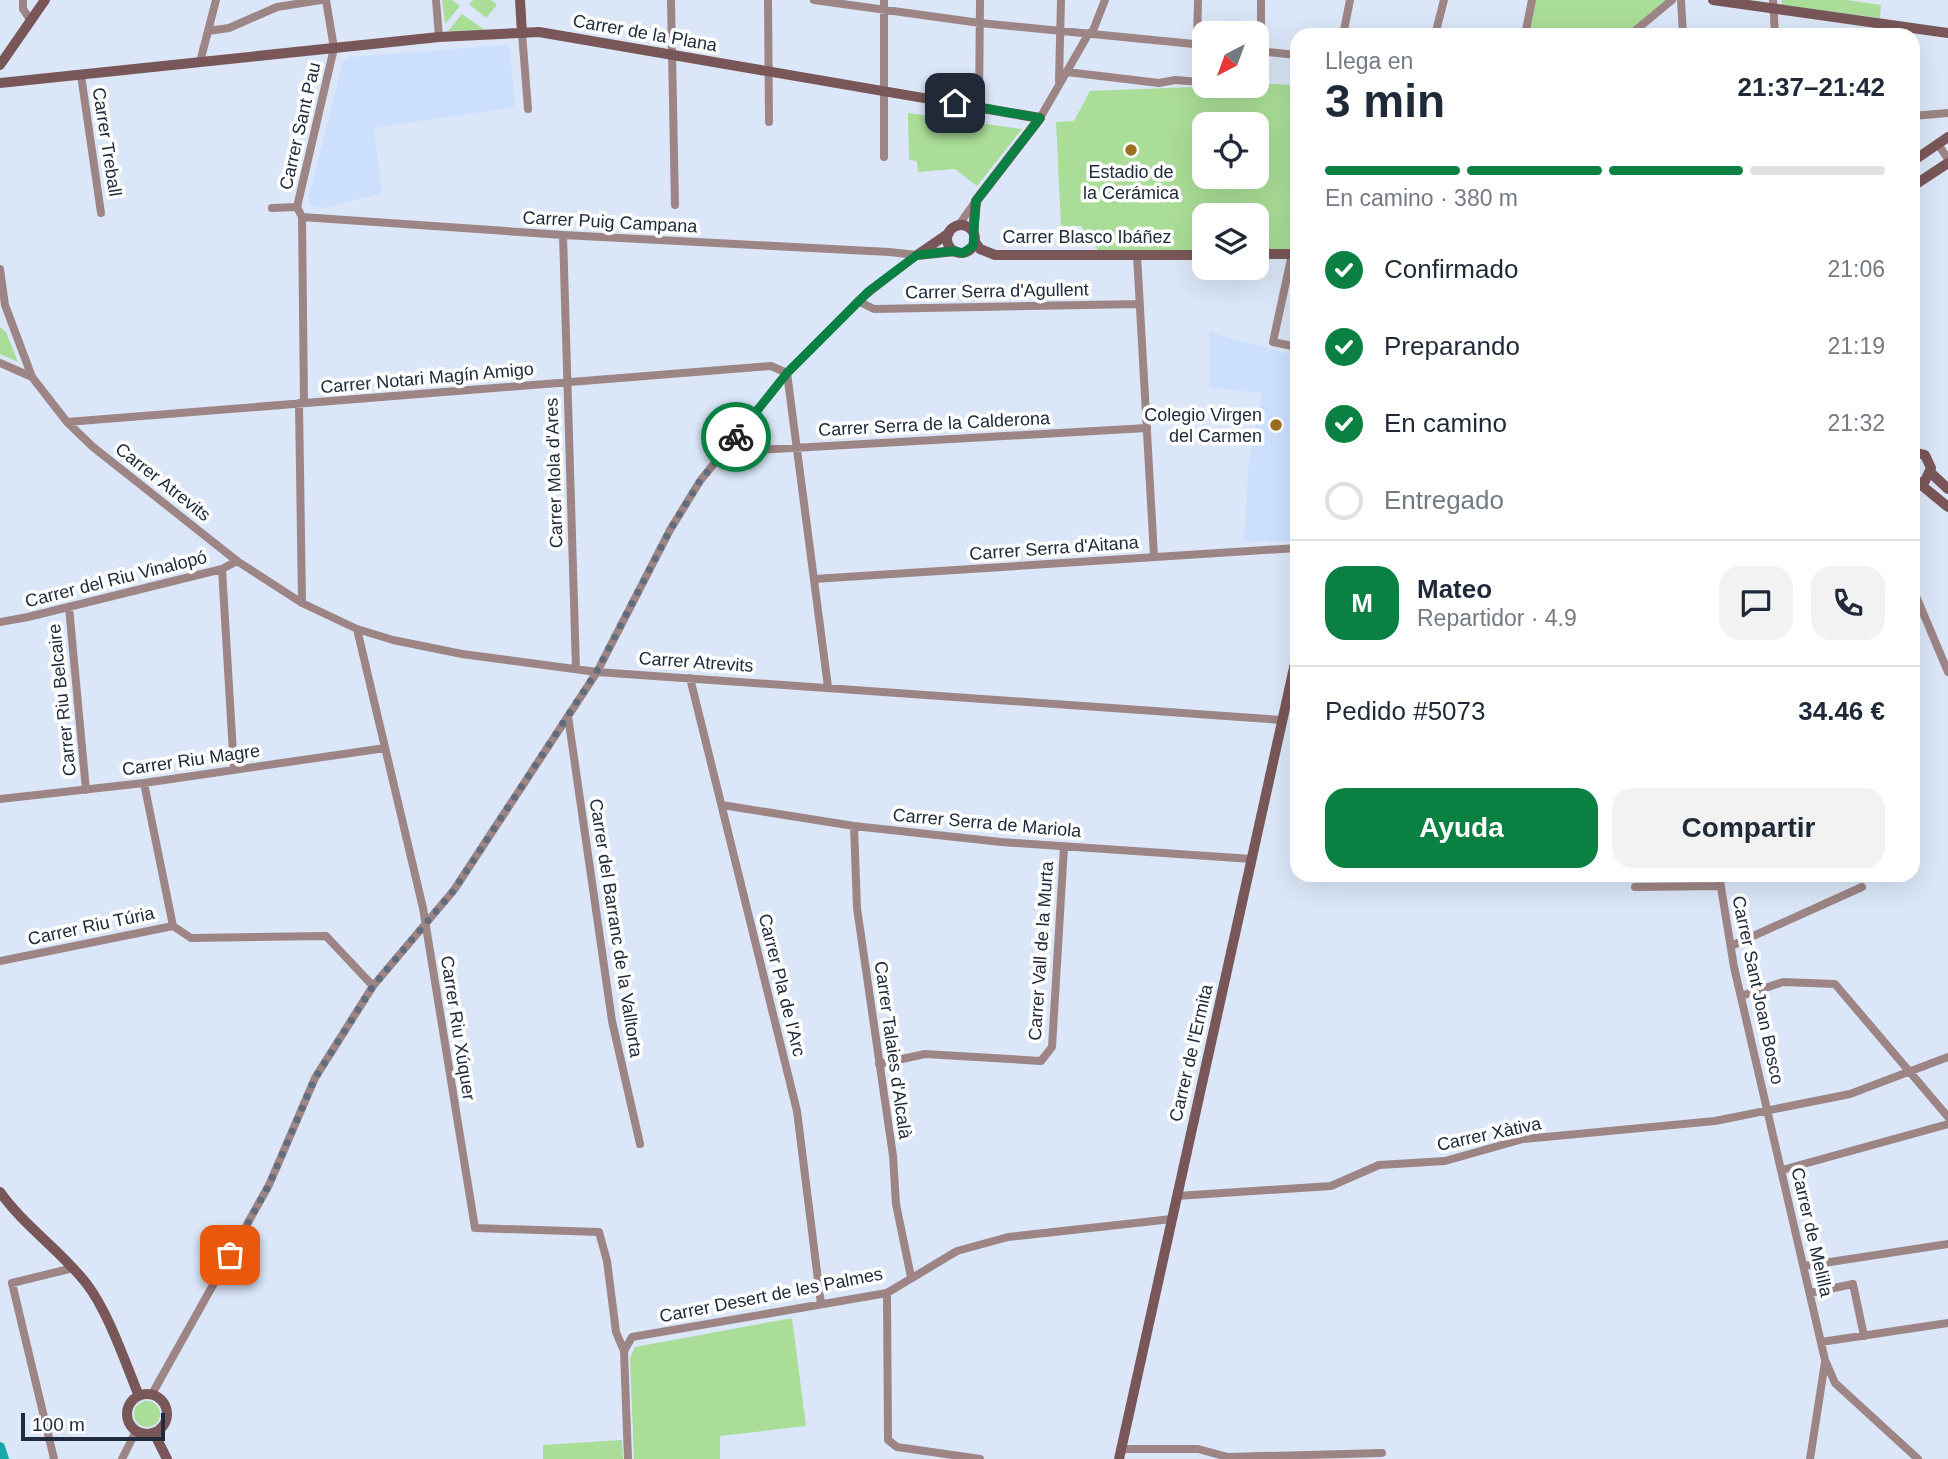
<!DOCTYPE html>
<html lang="es">
<meta charset="utf-8">
<style>
body{margin:0;font-family:Arial,sans-serif;background:#f2f2f3;color:#1f2937;height:100vh;display:flex;flex-direction:column;font-size:26px;white-space:nowrap}
*{box-sizing:border-box;margin:0}
p{font-size:23px;color:#747a83}
.icon{flex:none;width:38px;height:38px;fill:none;stroke:currentColor;stroke-width:2;stroke-linecap:round;stroke-linejoin:round}
.map{position:relative;flex:1;overflow:hidden}
.side{position:absolute;left:1290px;top:28px;width:630px;height:854px;display:flex;flex-direction:column;background:#fff;border-radius:21px;box-shadow:0 7px 28px #0002}
.side>*{flex:none}
.needle{width:46px;rotate:221deg}
.tools{position:absolute;left:1192px;top:21px;display:grid;gap:14px}
.tools a{display:grid;place-items:center;width:77px;height:77px;border-radius:14px;background:#fff;box-shadow:0 7px 28px #0002;font-size:35px}
.scale{position:absolute;left:21px;bottom:18px;width:144px;box-sizing:border-box;padding-left:7px;border:4px solid #202b3b;border-top:0;font-size:19px;line-height:24px;white-space:nowrap;color:#202b3b;-webkit-text-stroke:5px #fff;paint-order:stroke}
.pin{position:absolute;display:grid;place-items:center;width:60px;height:60px;color:#fff;margin:-30px;border-radius:14px;box-shadow:0 4px 10px #0006}
.courier{position:absolute;display:grid;place-items:center;width:70px;height:70px;margin:-35px;border:5px solid #0b8043;border-radius:50%;background:#fff;color:#222;box-shadow:0 2px 9px #0007}
.overview em{font-style:normal;font-weight:800}
.overview div{display:flex;flex-direction:column-reverse}
.overview{display:flex;align-items:center;justify-content:space-between;height:119px;padding:0 35px}
h1{font-size:46px;font-weight:800;line-height:52px}
.bar{display:grid;grid-template-columns:repeat(4,1fr);gap:10px 7px;align-content:center;height:84px;padding:0 35px}
.bar i{height:9px;border-radius:5px;background:#e0e1e3}
.bar .selected{background:#0b8043}
.bar p{grid-column:span 4}
.line{display:flex;align-items:center;gap:18px;padding:0 35px;border-top:2px solid #e0e1e3}
.line div{flex:1}
.round{display:grid;place-items:center;flex:none;width:74px;height:74px;border-radius:21px;background:#f2f2f3}
ol{padding:0 35px;list-style:none}
li{display:flex;align-items:center;gap:21px;height:77px}
li p{margin-inline-start:auto}
li .icon{padding:7px;border-radius:50%;background:#0b8043;color:#fff;stroke-width:4}
li:last-child{color:#747a83}
li i{width:38px;height:38px;border:4px solid #e0e1e3;border-radius:50%}
.action{display:flex;gap:14px;margin-top:auto;padding:14px 35px}
.action a{flex:1;height:80px;border-radius:21px;background:#0b8043;color:#fff;font-size:28px;font-weight:800;line-height:80px;text-align:center}
.action a+a{background:#f2f2f3;color:#1f2937}
.map>svg:first-child{display:block}
.built{fill:#cce0fe}
.green{fill:#aadd97;fill-rule:evenodd}
.lines{fill:none;stroke-linecap:round;stroke-linejoin:round}
.canal{stroke:#18a8ab;stroke-width:10}
.street{stroke:#9d8585;stroke-width:8}
.secondary{stroke:#795758;stroke-width:10}
.done{stroke:#616d7d;stroke-width:7;stroke-dasharray:0 12.6}
.route{stroke:#0b8043;stroke-width:9}
.poi-dot{fill:#9c6f1f;stroke:#fff;stroke-width:2.5}
.labels{text-anchor:middle;stroke-width:7;stroke-linejoin:round;paint-order:stroke}
.street-label{font-size:18px;fill:#202b3b;stroke:#fff}
.poi-label{font-size:18px;fill:#202b3b;stroke:#fff}
</style>
<div class="map">
<svg width="1948" height="1459" viewBox="0 0 1948 1459">
<rect width="100%" height="100%" fill="#dbe7f8"/>
<path class="built" d="M 505,45 L 510,49 L 515,107 L 374,128 L 382,193 L 324,208 L 310,206 L 308,199 L 343,61 L 351,57 Z
M 1209,332 L 1297,356 L 1297,541 L 1244,542 L 1249,458 L 1262,393 L 1209,388 Z"/>
<path class="green" d="M 442,0 L 452,0 L 460,6 L 445,24 Z
M 473,0 L 491,0 L 497,5 L 486,18 L 469,4 Z
M 1536,0 L 1672,0 L 1630,35 L 1527,35 Z
M 1782,0 L 1847,0 L 1881,5 L 1880,18 L 1782,5 Z
M 462,14 L 485,30 L 448,31 Z
M 1268,84 L 1297,85 L 1297,252 L 1257,252 L 1256,215 L 1204,215 L 1204,252 L 1100,253 L 1081,226 L 1061,226 L 1056,122 L 1074,121 L 1090,91 ZM 1204,124 L 1256,124 L 1256,177 L 1204,177 Z
M 908,113 L 1022,129 L 977,186 L 955,169 L 918,172 L 917,161 L 909,160 Z
M 0,327 L 6,332 L 18,362 L 0,354 Z
M 792,1318 L 806,1426 L 720,1436 L 720,1459 L 634,1459 L 630,1358 L 635,1347 Z
M134 1414a13 13 0 1 1 26 0a13 13 0 1 1-26 0Z
M 622,1440 L 623,1459 L 543,1459 L 543,1445 Z"/>
<g class="lines">
<path class="canal" d="M 0,1447 L 4,1459"/>
<path class="street" d="M 23,0 L 23,9 L 31,21
M 436,0 L 439,37
M 671,0 L 675,205
M 768,0 L 769,122
M 814,0 L 980,23 L 1204,45
M 884,0 L 884,157
M 1681,0 L 1683,35
M 1773,0 L 1775,35
M 208,31 L 229,28 L 277,7 L 321,0
M 522,33 L 528,109
M 1092,33 L 1105,0
M 1343,35 L 1350,0
M 1435,35 L 1444,0
M 1525,35 L 1532,0
M 1630,35 L 1672,0
M 1258,51 L 1297,55
M 200,62 L 216,0
M 1067,72 L 1159,83 L 1175,80 L 1201,82 L 1197,44 L 1198,0
M 81,75 L 101,213
M 1059,81 L 1061,0
M 1261,83 L 1261,0
M 979,107 L 980,0
M 1913,116 L 1948,113
M 1040,118 L 1089,33
M 1938,144 L 1948,159
M 272,208 L 297,207
M 302,217 L 563,235 L 889,252 L 917,255
M 958,226 L 976,201
M 563,235 L 576,669
M 1292,254 L 1273,342 L 1297,347
M 1137,255 L 1154,556
M 0,269 L 5,305 L 32,377 L 67,422 L 93,447 L 237,561 L 302,603 L 357,629 L 393,640 L 462,654 L 597,672 L 1282,720
M 858,301 L 874,309 L 1138,304
M 0,363 L 32,377
M 299,403 L 302,603
M 304,403 L 302,217 L 297,207 L 334,48 L 326,0
M 67,422 L 771,366 L 787,373 L 828,687
M 724,452 L 1147,428
M 222,569 L 234,770
M 814,579 L 1297,548
M 1913,589 L 1948,672
M 69,607 L 86,790
M 0,622 L 28,617 L 222,569 L 237,561
M 357,629 L 423,908 L 475,1228 L 599,1232 L 607,1261 L 616,1332 L 624,1351 L 628,1459
M 690,678 L 797,1111 L 821,1304
M 568,716 L 612,1021 L 640,1144
M 144,783 L 173,926
M 0,799 L 144,783 L 385,748
M 722,805 L 854,826 L 1001,842 L 1252,859
M 854,826 L 857,908 L 893,1156 L 896,1204 L 911,1277
M 1719,875 L 1734,967 L 1825,1360 L 1835,1383 L 1918,1459
M 1635,887 L 1721,886
M 1731,946 L 1862,887
M 0,961 L 173,926 L 191,938 L 326,936 L 373,986
M 1741,996 L 1783,982 L 1835,984 L 1948,1117
M 879,1064 L 925,1054 L 1041,1061 L 1052,1047 L 1064,847
M 1782,1170 L 1948,1124
M 1177,1196 L 1331,1186 L 1379,1165 L 1445,1161 L 1523,1139 L 1715,1121 L 1850,1094 L 1948,1057
M 1804,1266 L 1948,1244
M 887,1293 L 888,1440 L 897,1447 L 980,1459
M 1810,1293 L 1853,1284 L 1864,1336
M 1821,1342 L 1948,1323
M 624,1351 L 632,1337 L 887,1293 L 957,1251 L 1008,1237 L 1172,1219
M 152,1394 L 269,1185 L 315,1078 L 373,986 L 454,890 L 597,672 L 670,530 L 700,481 L 787,373 L 858,301 L 917,255
M 1121,1449 L 1198,1449 L 1228,1457 L 1382,1453
M 54,1459 L 12,1283 L 73,1268
M 122,1459 L 136,1431
M 1810,1459 L 1825,1362"/>
<path class="secondary" d="M 520,0 L 522,33
M 1713,0 L 1948,33
M 0,65 L 45,0
M 0,83 L 439,37 L 539,32 L 1040,118 L 976,201 L 973,232
M 1913,161 L 1948,137
M 1913,186 L 1948,163
M947 239a14 14 0 1 1 28 0a14 14 0 1 1-28 0Z
M 949,233 L 917,255 L 955,251
M 975,242 L 980,249 L 995,255 L 1204,255
M 1256,254 L 1297,254
M 1913,452 L 1925,455 L 1931,468 L 1925,481 L 1913,485
M 1930,472 L 1948,489
M 1920,484 L 1948,507
M 0,1192 C 24,1226 60,1250 86,1283 C 108,1311 125,1362 139,1396
M127 1414a20 20 0 1 1 40 0a20 20 0 1 1-40 0Z
M 154,1433 L 167,1459
M 1119,1459 L 1297,654"/>
</g>
<g class="lines">
<path class="done" d="M 230,1255 L 269,1185 L 315,1078 L 373,986 L 454,890 L 597,671 L 670,530 L 700,481 L 736,437"/>
<path class="route" d="M 736,437 L 787,373 L 869,291 L 917,255 L 955,251 L 963,253 L 973,246 L 976,201 L 1040,118 L 955,103"/>
</g>
<g class="poi-dot">
<circle cx="1131" cy="150" r="7"/>
<circle cx="1276" cy="425" r="7"/>
</g>
<g class="labels">
<g class="street-label">
<text transform="translate(645 33) rotate(10)" y="6">Carrer de la Plana</text>
<text transform="translate(300 126) rotate(-77)" y="6">Carrer Sant Pau</text>
<text transform="translate(107 142) rotate(81)" y="6">Carrer Treball</text>
<text transform="translate(610 222) rotate(3)" y="6">Carrer Puig Campana</text>
<text x="1087" y="243">Carrer Blasco Ibáñez</text>
<text transform="translate(997 291) rotate(-1)" y="6">Carrer Serra d'Agullent</text>
<text transform="translate(427 378) rotate(-5)" y="6">Carrer Notari Magín Amigo</text>
<text transform="translate(934 424) rotate(-3)" y="6">Carrer Serra de la Calderona</text>
<text transform="translate(554 473) rotate(-92)" y="6">Carrer Mola d'Ares</text>
<text transform="translate(163 482) rotate(38)" y="6">Carrer Atrevits</text>
<text transform="translate(1054 548) rotate(-4)" y="6">Carrer Serra d'Aitana</text>
<text transform="translate(116 579) rotate(-14)" y="6">Carrer del Riu Vinalopó</text>
<text transform="translate(696 662) rotate(4)" y="6">Carrer Atrevits</text>
<text transform="translate(62 700) rotate(-96)" y="6">Carrer Riu Belcaire</text>
<text transform="translate(191 760) rotate(-8)" y="6">Carrer Riu Magre</text>
<text transform="translate(987 823) rotate(5)" y="6">Carrer Serra de Mariola</text>
<text transform="translate(91 926) rotate(-12)" y="6">Carrer Riu Túria</text>
<text transform="translate(616 928) rotate(81)" y="6">Carrer del Barranc de la Valltorta</text>
<text transform="translate(1041 951) rotate(-86)" y="6">Carrer Vall de la Murta</text>
<text transform="translate(782 985) rotate(76)" y="6">Carrer Pla de l'Arc</text>
<text transform="translate(1758 990) rotate(78)" y="6">Carrer Sant Joan Bosco</text>
<text transform="translate(458 1028) rotate(81)" y="6">Carrer Riu Xúquer</text>
<text transform="translate(893 1050) rotate(82)" y="6">Carrer Talaies d'Alcalà</text>
<text transform="translate(1191 1053) rotate(-77)" y="6">Carrer de l'Ermita</text>
<text transform="translate(1489 1134) rotate(-12)" y="6">Carrer Xàtiva</text>
<text transform="translate(1812 1232) rotate(77)" y="6">Carrer de Melilla</text>
<text transform="translate(771 1295) rotate(-11)" y="6">Carrer Desert de les Palmes</text>
</g>
<g class="poi-label">
<text x="1131" y="178">Estadio de<tspan x="1131" dy="21">la Cerámica</tspan></text>
<text x="1262" y="421" text-anchor="end">Colegio Virgen<tspan x="1262" dy="21">del Carmen</tspan></text>
</g>
</g>
</svg>
<div class="tools">
<a><svg class="needle" viewBox="-14 -14 28 28"><path d="M0-13l5 13h-10z" fill="#e53935"/><path d="M0 13l5-13h-10z" fill="#747a83"/></svg></a>
<a><svg class="icon" aria-label="locate" viewBox="0 0 24 24"><circle cx="12" cy="12" r="6"/><path d="M12 2v4M12 18v4M2 12h4M18 12h4"/></svg></a>
<a><svg class="icon" aria-label="layers" viewBox="0 0 24 24"><path d="M12 4l9 5-9 5-9-5zM3 14l9 5 9-5"/></svg></a>
</div>
<div class="scale">100 m</div>
<div class="pin" style="left:230px;top:1255px;background:#ea580c"><svg class="icon" aria-label="bag" viewBox="0 0 24 24"><path d="M5 8h14l-1 12H6zM9 8a3 3 0 0 1 6 0"/></svg></div>
<div class="pin" style="left:955px;top:103px;background:#1f2937"><svg class="icon" aria-label="home" viewBox="0 0 24 24"><path d="M3 11l9-7 9 7M6 9v11h12V9"/></svg></div>
<div class="courier" style="left:736px;top:437px"><svg class="icon" aria-label="bike" viewBox="0 0 24 24"><circle cx="6" cy="16" r="4"/><circle cx="18" cy="16" r="4"/><path d="M6 16l4-8h5l3 8M10 8l3 8H6M13 5h3"/></svg></div>
<section class="side">
<div class="overview"><div><h1>3 min</h1><p>Llega en</p></div><em>21:37–21:42</em></div>
<div class="bar"><i class="selected"></i><i class="selected"></i><i class="selected"></i><i></i><p>En camino · 380 m</p></div>
<ol>
<li><svg class="icon" aria-label="check" viewBox="0 0 24 24"><path d="M5 12l5 5 9-10"/></svg>Confirmado<p>21:06</p></li>
<li><svg class="icon" aria-label="check" viewBox="0 0 24 24"><path d="M5 12l5 5 9-10"/></svg>Preparando<p>21:19</p></li>
<li><svg class="icon" aria-label="check" viewBox="0 0 24 24"><path d="M5 12l5 5 9-10"/></svg>En camino<p>21:32</p></li>
<li><i></i>Entregado</li>
</ol>
<div class="line" style="height:126px"><b class="round" style="background:#0b8043;color:#fff">M</b><div><b>Mateo</b><p>Repartidor · 4.9</p></div><a class="round"><svg class="icon" aria-label="chat" viewBox="0 0 24 24"><path d="M4 5h16v11H9l-5 4z"/></svg></a><a class="round"><svg class="icon" aria-label="phone" viewBox="0 0 24 24"><path d="M5 4h4l2 5-3 2q2 4 5 5l2-3 5 2v4C11 20 4 13 5 4z"/></svg></a></div>
<div class="line" style="height:91px"><div>Pedido #5073</div><b>34.46 €</b></div>
<div class="action"><a>Ayuda</a><a>Compartir</a></div>
</section>
</div>
